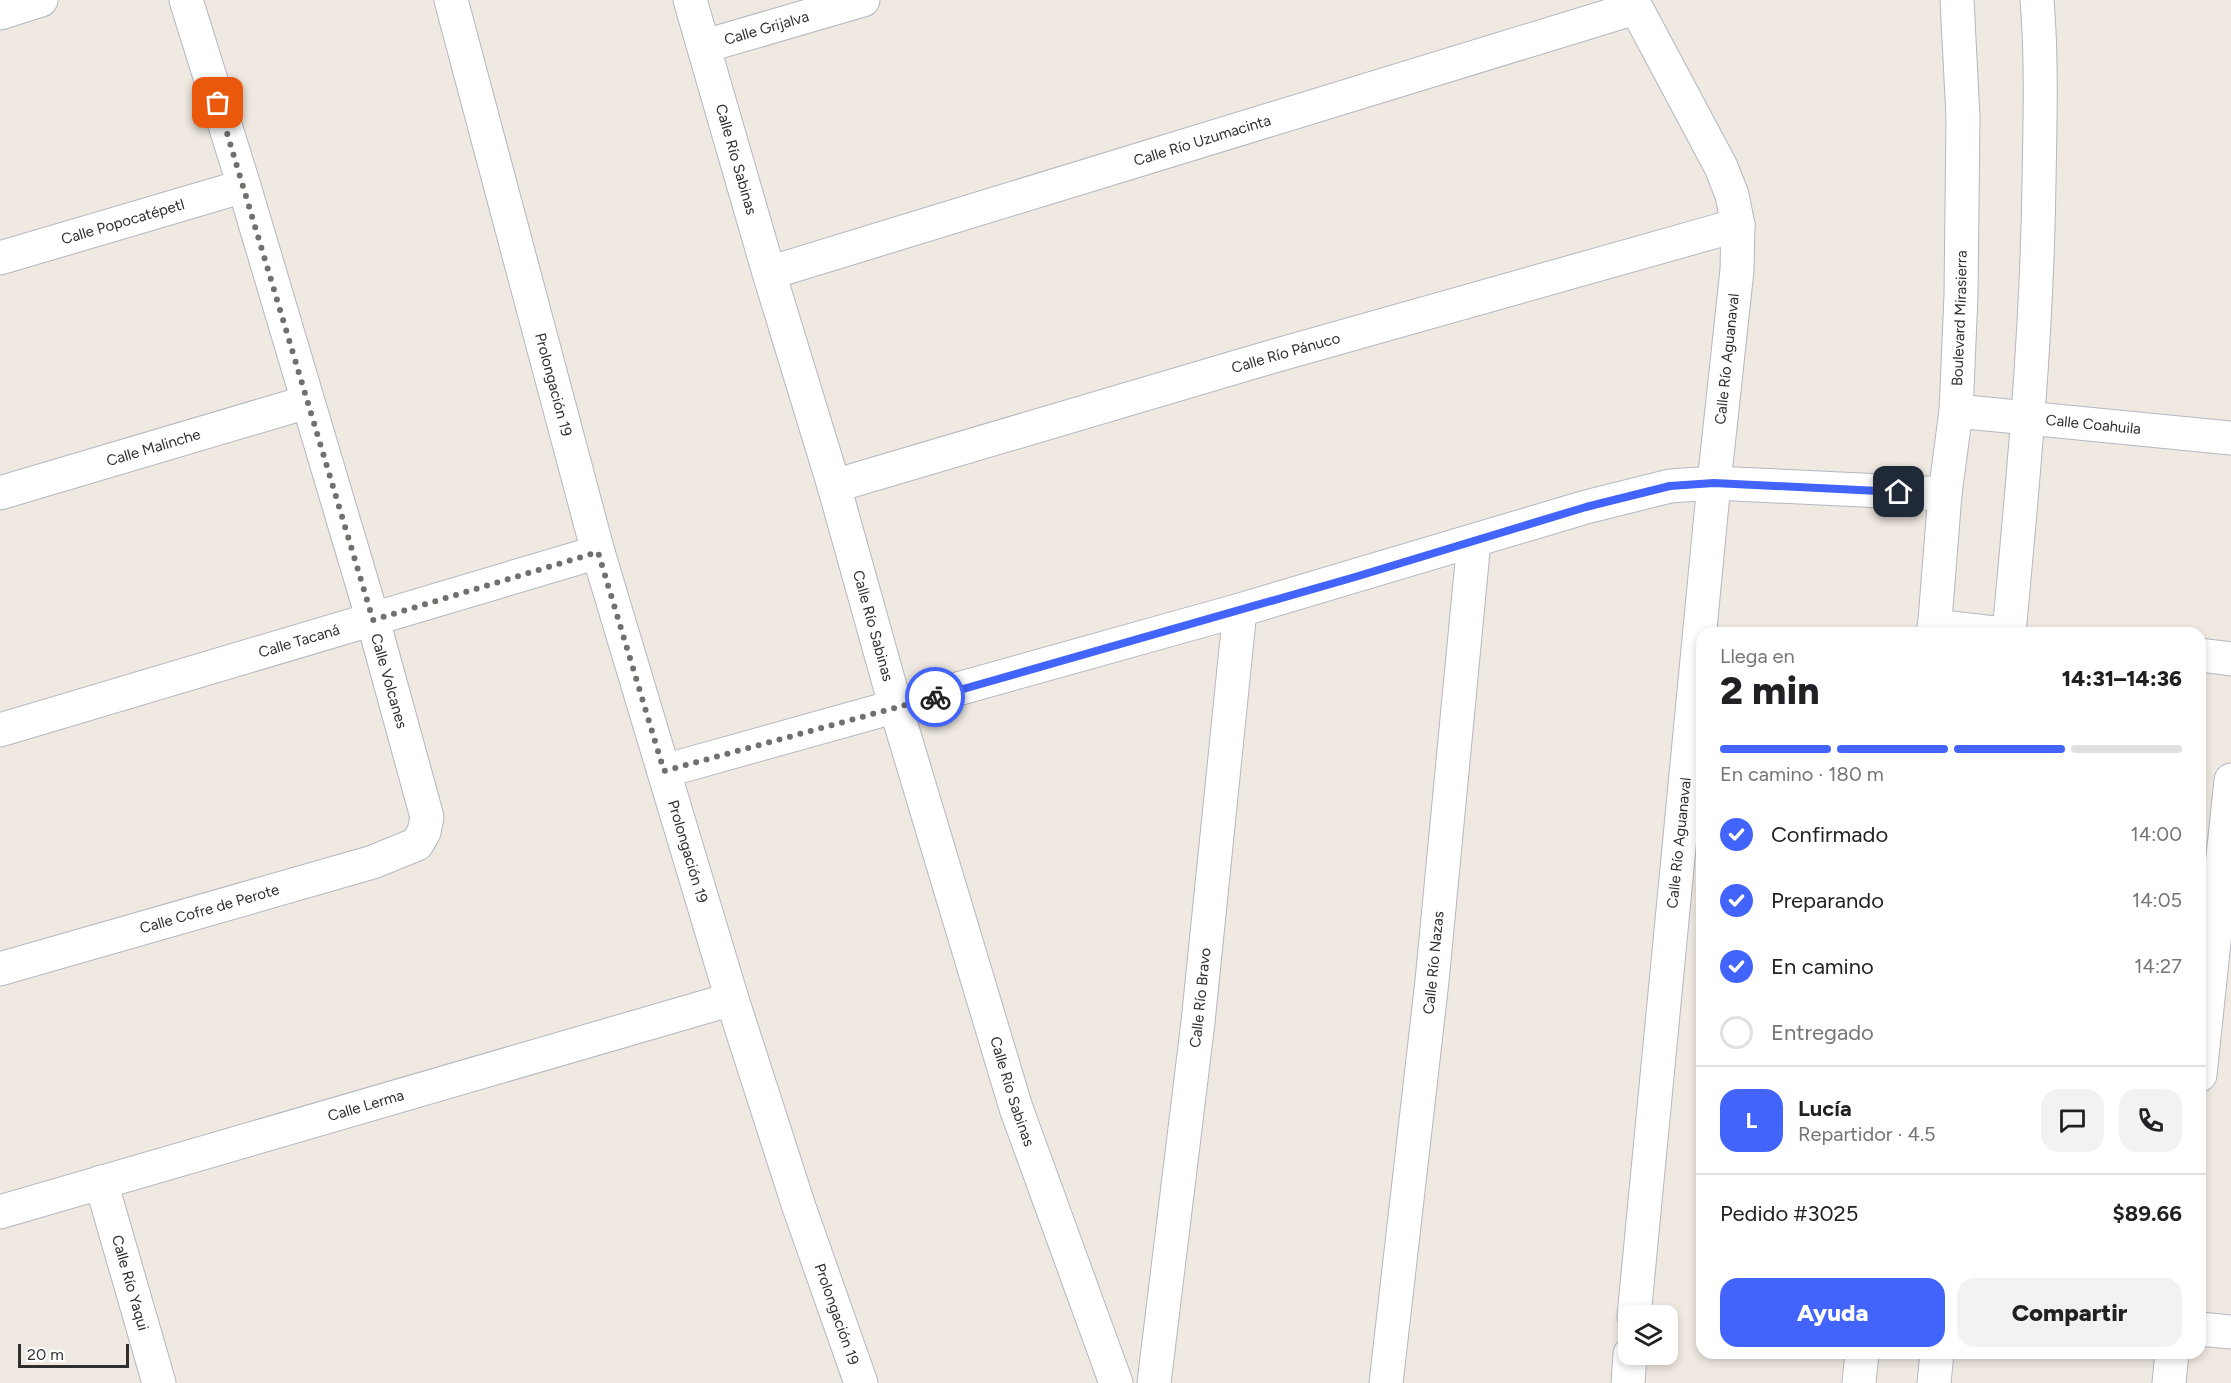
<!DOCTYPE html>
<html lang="es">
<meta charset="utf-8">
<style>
body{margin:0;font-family:Figtree,sans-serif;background:#f2f2f2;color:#202124;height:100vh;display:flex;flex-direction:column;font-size:22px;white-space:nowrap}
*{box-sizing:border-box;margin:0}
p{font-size:20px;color:#757577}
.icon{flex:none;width:33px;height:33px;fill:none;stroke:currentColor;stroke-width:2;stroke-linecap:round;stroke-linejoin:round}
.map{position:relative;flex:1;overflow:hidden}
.side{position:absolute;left:1696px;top:627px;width:510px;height:732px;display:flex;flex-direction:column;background:#fff;border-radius:18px;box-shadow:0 3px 9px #0003}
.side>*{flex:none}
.fabs{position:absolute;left:1618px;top:1305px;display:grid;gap:12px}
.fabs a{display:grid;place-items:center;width:60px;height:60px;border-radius:12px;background:#fff;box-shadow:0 3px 9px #0003;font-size:30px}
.scale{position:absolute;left:18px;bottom:15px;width:111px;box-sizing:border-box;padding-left:6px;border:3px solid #2e2e2e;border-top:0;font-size:16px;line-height:21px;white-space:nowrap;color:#2e2e2e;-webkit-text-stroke:4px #fff;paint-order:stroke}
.pin{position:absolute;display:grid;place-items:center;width:51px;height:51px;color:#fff;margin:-26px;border-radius:12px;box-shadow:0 3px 9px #0006}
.courier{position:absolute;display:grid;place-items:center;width:60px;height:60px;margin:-30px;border:4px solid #4264fb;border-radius:50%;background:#fff;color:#222;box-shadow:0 2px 8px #0007}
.summary em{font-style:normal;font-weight:800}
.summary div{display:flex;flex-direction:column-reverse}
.summary{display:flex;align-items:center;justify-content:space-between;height:102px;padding:0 24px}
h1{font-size:39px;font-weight:800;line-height:45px}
.bar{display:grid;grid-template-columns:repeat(4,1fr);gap:9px 6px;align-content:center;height:72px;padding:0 24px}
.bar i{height:8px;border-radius:4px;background:#e0e0e0}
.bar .current{background:#4264fb}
.bar p{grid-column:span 4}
.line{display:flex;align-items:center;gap:15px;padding:0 24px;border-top:2px solid #e0e0e0}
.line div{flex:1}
.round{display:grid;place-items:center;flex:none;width:63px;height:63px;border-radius:18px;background:#f2f2f2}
ol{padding:0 24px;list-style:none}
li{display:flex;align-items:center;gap:18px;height:66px}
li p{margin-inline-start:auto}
li .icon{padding:6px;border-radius:50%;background:#4264fb;color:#fff;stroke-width:4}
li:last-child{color:#757577}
li i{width:33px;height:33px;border:3px solid #e0e0e0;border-radius:50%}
.primary-button{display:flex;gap:12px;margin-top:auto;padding:12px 24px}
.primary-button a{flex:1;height:69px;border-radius:18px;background:#4264fb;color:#fff;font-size:24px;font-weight:800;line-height:69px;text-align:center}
.primary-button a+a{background:#f2f2f2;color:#202124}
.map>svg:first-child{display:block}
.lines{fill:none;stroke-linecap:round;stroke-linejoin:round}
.street-casing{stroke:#b4b7c1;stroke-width:35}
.secondary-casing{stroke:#b4b7c1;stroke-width:35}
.street{stroke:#fff;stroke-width:33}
.secondary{stroke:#fff;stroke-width:33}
.done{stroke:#726f6d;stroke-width:6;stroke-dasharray:0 10.8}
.route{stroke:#4264fb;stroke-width:8}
.labels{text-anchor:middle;stroke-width:4.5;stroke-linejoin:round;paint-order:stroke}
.street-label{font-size:15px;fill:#2e2e2e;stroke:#fff}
</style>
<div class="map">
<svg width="2231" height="1383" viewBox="0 0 2231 1383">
<rect width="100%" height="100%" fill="#efe9e1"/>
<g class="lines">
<defs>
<g id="street">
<path id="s1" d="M 451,0 L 598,552 L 732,999 L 799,1207 L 861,1383"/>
<path id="s2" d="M 690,0 L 769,273 L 834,486 L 896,708 L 1016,1108 L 1116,1383"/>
<path d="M 1632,0 L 1721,167 L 1732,195 L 1738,225 L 1737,270 L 1714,483 L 1634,1316"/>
<path d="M 0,13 L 41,0"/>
<path id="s3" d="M 705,46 L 863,0"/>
<path id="s4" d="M 0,258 L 244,186"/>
<path id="s5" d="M 769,273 L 1635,8"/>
<path id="s6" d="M 1956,411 L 2231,438"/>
<path id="s7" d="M 834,486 L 1267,358 L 1738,225"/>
<path id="s8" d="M 0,493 L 307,402"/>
<path d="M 1934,626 L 1994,633"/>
<path d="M 2200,655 L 2231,659"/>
<path id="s9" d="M 0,730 L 598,552"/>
<path d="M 664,771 L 1240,610 L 1586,507 L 1670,486 L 1714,483 L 1945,494"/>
<path id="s10" d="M 0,969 L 373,862 L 417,844 L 424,832 L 427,817 L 373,620 L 244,186 L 186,0"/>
<path d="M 2200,1075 L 2231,780"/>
<path id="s11" d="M 101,1182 L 159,1383"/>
<path id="s12" d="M 0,1212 L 732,999"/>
<path d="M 2200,1329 L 2231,1332"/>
<path id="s13" d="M 1154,1383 L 1198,1022 L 1240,610"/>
<path id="s14" d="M 1386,1383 L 1432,981 L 1474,541"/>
<path d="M 1628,1383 L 1630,1354"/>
<path d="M 2169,1383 L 2172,1353"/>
</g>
<g id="secondary">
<path id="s15" d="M 1934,633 L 1945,494 L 1956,411 L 1961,295 L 1963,118 L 1957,0"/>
<path d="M 2009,633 C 2023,483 2037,333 2039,182 C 2040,122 2042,60 2037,0"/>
<path d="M 1859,1383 L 1862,1353"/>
<path d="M 1934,1383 L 1937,1353"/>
</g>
</defs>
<use href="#street" class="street-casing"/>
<use href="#secondary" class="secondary-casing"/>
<use href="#street" class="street"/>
<use href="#secondary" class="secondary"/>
</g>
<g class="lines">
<path class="done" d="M 218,103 L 373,620 L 598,552 L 664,771 L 935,697"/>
<path class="route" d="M 935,697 L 1355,577 L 1586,507 L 1670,486 L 1714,483 L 1899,492"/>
</g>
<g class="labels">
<g class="street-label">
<text dy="5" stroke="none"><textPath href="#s3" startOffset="64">Calle Grijalva</textPath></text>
<text dy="5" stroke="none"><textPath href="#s5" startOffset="453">Calle Río Uzumacinta</textPath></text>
<text dy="5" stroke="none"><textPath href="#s2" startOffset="166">Calle Río Sabinas</textPath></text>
<text dy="5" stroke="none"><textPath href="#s4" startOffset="128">Calle Popocatépetl</textPath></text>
<text dy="5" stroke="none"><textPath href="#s15" startOffset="316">Boulevard Mirasierra</textPath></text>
<text dy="5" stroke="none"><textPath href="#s7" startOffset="471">Calle Río Pánuco</textPath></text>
<text transform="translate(1727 359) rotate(-84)" y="5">Calle Río Aguanaval</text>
<text dy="5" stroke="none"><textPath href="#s1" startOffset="398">Prolongación 19</textPath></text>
<text dy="5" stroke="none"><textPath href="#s6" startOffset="138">Calle Coahuila</textPath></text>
<text dy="5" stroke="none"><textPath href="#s8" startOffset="160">Calle Malinche</textPath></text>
<text dy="5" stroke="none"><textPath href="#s2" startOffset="652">Calle Río Sabinas</textPath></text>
<text dy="5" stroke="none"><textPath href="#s9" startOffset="312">Calle Tacaná</textPath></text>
<text transform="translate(389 681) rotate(74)" y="5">Calle Volcanes</text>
<text transform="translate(1679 843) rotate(-84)" y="5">Calle Río Aguanaval</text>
<text dy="5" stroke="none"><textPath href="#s1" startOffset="884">Prolongación 19</textPath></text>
<text dy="5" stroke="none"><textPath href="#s10" startOffset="218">Calle Cofre de Perote</textPath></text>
<text dy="5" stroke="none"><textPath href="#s14" startOffset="423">Calle Río Nazas</textPath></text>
<text dy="5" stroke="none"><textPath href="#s13" startOffset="388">Calle Río Bravo</textPath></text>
<text dy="5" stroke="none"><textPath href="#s2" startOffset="1138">Calle Río Sabinas</textPath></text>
<text dy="5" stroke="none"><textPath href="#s12" startOffset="381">Calle Lerma</textPath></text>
<text dy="5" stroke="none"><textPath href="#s11" startOffset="105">Calle Río Yaqui</textPath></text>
<text dy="5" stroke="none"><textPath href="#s1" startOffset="1370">Prolongación 19</textPath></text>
</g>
</g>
</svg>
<div class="fabs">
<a><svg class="icon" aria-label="layers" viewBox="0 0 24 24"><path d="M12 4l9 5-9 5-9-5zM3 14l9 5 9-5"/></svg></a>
</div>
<div class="scale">20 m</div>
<div class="pin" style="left:218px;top:103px;background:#ea580c"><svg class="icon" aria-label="bag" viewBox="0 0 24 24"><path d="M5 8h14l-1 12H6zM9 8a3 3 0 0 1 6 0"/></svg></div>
<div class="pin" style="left:1899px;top:492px;background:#1f2937"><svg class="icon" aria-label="home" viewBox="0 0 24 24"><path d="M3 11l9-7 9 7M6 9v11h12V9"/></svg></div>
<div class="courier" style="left:935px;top:697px"><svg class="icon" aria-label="bike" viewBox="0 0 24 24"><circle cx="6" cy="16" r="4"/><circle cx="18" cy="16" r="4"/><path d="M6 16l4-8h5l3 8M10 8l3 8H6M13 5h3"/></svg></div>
<section class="side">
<div class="summary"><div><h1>2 min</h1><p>Llega en</p></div><em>14:31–14:36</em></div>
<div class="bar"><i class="current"></i><i class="current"></i><i class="current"></i><i></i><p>En camino · 180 m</p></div>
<ol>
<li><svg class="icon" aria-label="check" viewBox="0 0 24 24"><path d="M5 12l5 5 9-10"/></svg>Confirmado<p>14:00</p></li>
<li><svg class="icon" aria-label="check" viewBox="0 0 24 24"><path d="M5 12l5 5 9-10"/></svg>Preparando<p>14:05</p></li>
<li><svg class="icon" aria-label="check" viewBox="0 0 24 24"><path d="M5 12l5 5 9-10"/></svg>En camino<p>14:27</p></li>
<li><i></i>Entregado</li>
</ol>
<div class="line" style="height:108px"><b class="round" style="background:#4264fb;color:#fff">L</b><div><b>Lucía</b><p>Repartidor · 4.5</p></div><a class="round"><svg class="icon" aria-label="chat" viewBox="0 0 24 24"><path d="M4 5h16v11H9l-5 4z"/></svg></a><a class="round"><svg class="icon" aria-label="phone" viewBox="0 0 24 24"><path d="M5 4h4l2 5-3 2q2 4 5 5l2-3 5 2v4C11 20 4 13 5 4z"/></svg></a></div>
<div class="line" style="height:78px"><div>Pedido #3025</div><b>$89.66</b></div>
<div class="primary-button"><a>Ayuda</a><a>Compartir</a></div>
</section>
</div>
